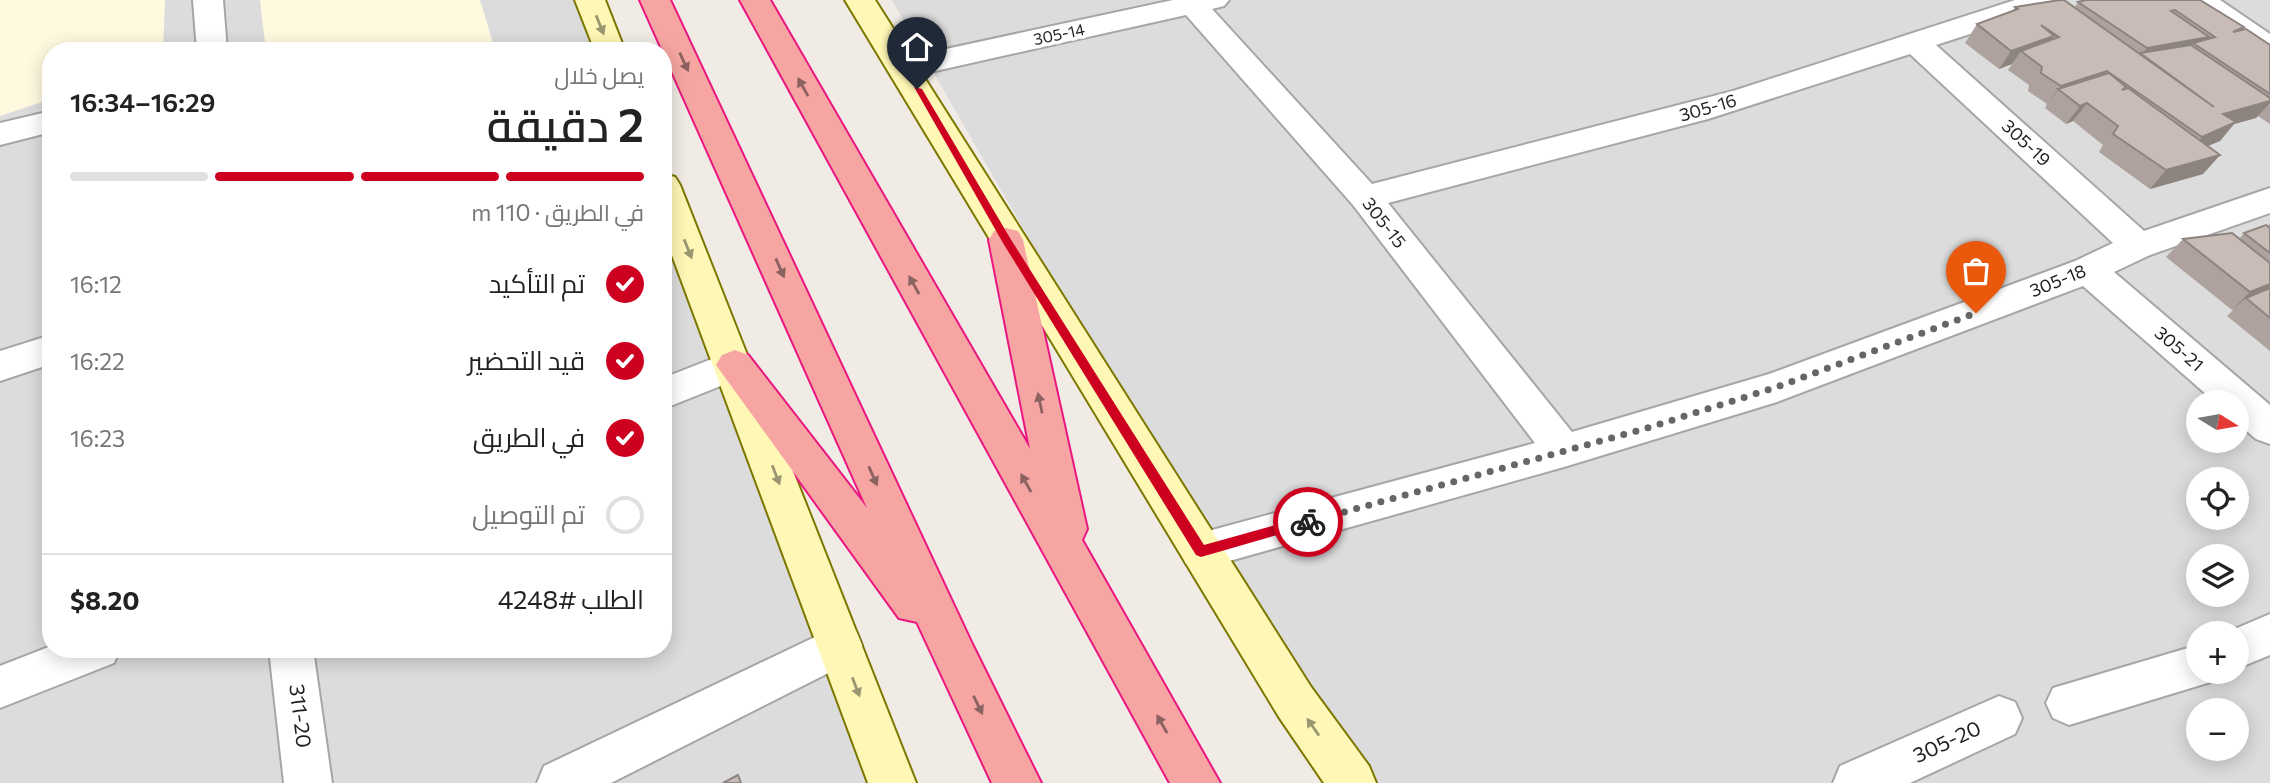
<!DOCTYPE html>
<html lang="ar">
<meta charset="utf-8">
<style>
body{margin:0;font-family:Commissioner,Cairo,sans-serif;background:#f6f6f6;color:#222;direction:rtl;height:100vh;display:flex;flex-direction:column;font-size:26px;white-space:nowrap}
*{box-sizing:border-box;margin:0}
p{font-size:23px;color:#767676}
.icon{flex:none;width:38px;height:38px;fill:none;stroke:currentColor;stroke-width:2;stroke-linecap:round;stroke-linejoin:round}
.map{position:relative;flex:1;overflow:hidden;direction:ltr}
.sheet{position:absolute;left:42px;top:42px;width:630px;height:616px;display:flex;flex-direction:column;background:#fff;border-radius:28px;box-shadow:0 4px 18px #0003;direction:rtl}
.sheet>*{flex:none}
.needle{width:46px;rotate:101deg}
.fabs{position:absolute;left:2186px;top:390px;display:grid;gap:14px}
.fabs a{display:grid;place-items:center;width:63px;height:63px;border-radius:50%;background:#fff;box-shadow:0 4px 18px #0003;font-size:35px}
.pin{position:absolute;display:grid;place-items:center;width:60px;height:60px;color:#fff;margin:-72px -30px;border-radius:50% 50% 50% 0;rotate:-45deg;box-shadow:0 0 7px #0007}
.pin .icon{rotate:45deg}
.courier{position:absolute;display:grid;place-items:center;width:70px;height:70px;margin:-35px;border:5px solid #ce0020;border-radius:50%;background:#fff;color:#222;box-shadow:0 2px 9px #0007}
.headline em{font-style:normal;font-weight:600}
.headline div{display:flex;flex-direction:column-reverse}
.headline{display:flex;align-items:center;justify-content:space-between;height:119px;padding:0 28px}
h1{font-size:46px;font-weight:600;line-height:52px}
.bar{display:grid;grid-template-columns:repeat(4,1fr);gap:10px 7px;align-content:center;height:84px;padding:0 28px}
.bar i{height:9px;border-radius:5px;background:#e0e0e0}
.bar .current{background:#ce0020}
.bar p{grid-column:span 4}
.line{display:flex;align-items:center;gap:18px;padding:0 28px;border-top:2px solid #e0e0e0}
.line div{flex:1}
ol{padding:0 28px;list-style:none}
li{display:flex;align-items:center;gap:21px;height:77px}
li p{margin-inline-start:auto}
li .icon{padding:7px;border-radius:50%;background:#ce0020;color:#fff;stroke-width:4}
li:last-child{color:#767676}
li i{width:38px;height:38px;border:4px solid #e0e0e0;border-radius:50%}
.map>svg:first-child{display:block}
.residential{fill:#dddcdc;fill-rule:evenodd}
.education{fill:#fffadf}
.lines{fill:none;stroke-linecap:round;stroke-linejoin:round}
.minor-casing{stroke:#a6a6a6;stroke-width:4}
.secondary-casing{stroke:#7c7700;stroke-width:4}
.trunk-casing{stroke:#ea1780;stroke-width:4}
.minor{fill:#fff;fill-rule:evenodd}
.secondary{fill:#fff7b5;fill-rule:evenodd}
.trunk{fill:#f6a5a2;fill-rule:evenodd}
.wall{fill:#ada29d}
.shaded-wall{fill:#8d8480}
.building{fill:#c9bcb7;stroke:#8d8480;stroke-width:2}
.oneway{fill:#9a9672}
.oneway2{fill:#8a6260}
.route{fill:#ce0020}
.done{stroke:#686664;stroke-width:7;stroke-dasharray:0 12.6}
.labels{text-anchor:middle;stroke-width:7;stroke-linejoin:round;paint-order:stroke}
.far-street-label{font-size:16px;fill:#1f1f1f;stroke:#fff}
.street-label{font-size:18px;fill:#1f1f1f;stroke:#fff}
.near-street-label{font-size:21px;fill:#1f1f1f;stroke:#fff}
</style>
<div class="map">
<svg width="2270" height="783" viewBox="0 0 2270 783">
<rect width="100%" height="100%" fill="#f1ebe5"/>
<path class="residential" d="M 0,0 L 573,0 L 596,51 L 51,51 L 51,649 L 663,649 L 663,203 L 918,783 L 0,783 Z
M 892,0 L 2270,0 L 2270,783 L 1341,783 ZM 2198,402 L 2236,402 L 2236,441 L 2198,441 ZM 2198,480 L 2236,480 L 2236,518 L 2198,518 ZM 2198,556 L 2236,556 L 2236,595 L 2198,595 ZM 2198,634 L 2236,634 L 2236,672 L 2198,672 ZM 2198,710 L 2236,710 L 2236,749 L 2198,749 Z"/>
<path class="education" d="M 0,0 L 165,0 L 163,51 L 51,51 L 51,99 L 0,116 Z
M 260,0 L 480,0 L 493,43 L 457,51 L 266,51 Z"/>
<g class="lines">
<defs>
<path id="minor" d="M 193,0 L 223,0 L 227,51 L 197,51 Z
M 1173,0 L 1229,0 L 1224,6 L 1212,9 L 1372,184 L 1733,91 L 2015,0 L 2061,0 L 2056,6 L 1936,45 L 2144,231 L 2270,188 L 2270,213 L 2150,255 L 2114,272 L 2270,405 L 2270,444 L 2256,439 L 2236,422 L 2236,402 L 2215,402 L 2083,286 L 1777,402 L 1564,467 L 1201,569 L 1186,564 L 1180,551 L 1186,538 L 1201,533 L 1535,443 L 1353,205 L 1186,15 L 904,78 L 893,75 L 889,68 L 893,61 L 904,58 ZM 1910,54 L 2113,243 L 2075,261 L 1769,374 L 1572,432 L 1388,203 L 1708,119 Z
M 2186,0 L 2220,0 L 2270,34 L 2270,57 L 2259,55 Z
M 51,111 L 51,132 L 0,145 L 0,123 Z
M 51,335 L 51,364 L 0,381 L 0,351 Z
M 735,350 L 748,355 L 754,365 L 748,375 L 663,409 L 663,378 Z
M 2270,614 L 2270,655 L 2236,669 L 2236,634 L 2223,634 Z
M 840,625 L 856,631 L 862,645 L 856,659 L 611,783 L 537,783 L 544,766 Z
M 2198,645 L 2198,672 L 2218,672 L 2214,681 L 2069,725 L 2053,718 L 2046,703 L 2053,688 Z
M 51,646 L 51,649 L 120,649 L 114,663 L 0,708 L 0,666 Z
M 269,649 L 313,649 L 332,783 L 284,783 Z
M 1999,696 L 2015,702 L 2022,718 L 2015,734 L 1910,783 L 1833,783 L 1840,766 Z"/>
<path id="secondary" d="M 575,0 L 605,0 L 625,51 L 595,51 Z
M 845,0 L 875,0 L 1311,687 L 1369,766 L 1376,783 L 1324,783 L 1279,717 Z
M 663,174 L 675,177 L 680,185 L 916,783 L 868,783 L 663,231 Z"/>
<path id="trunk" d="M 640,0 L 670,0 L 972,644 L 1041,783 L 992,783 L 917,622 L 899,618 L 716,365 L 722,355 L 735,350 L 748,355 L 867,508 Z
M 740,0 L 770,0 L 1030,449 L 989,240 L 994,231 L 1006,228 L 1018,231 L 1023,240 L 1087,529 L 1082,540 L 1220,783 L 1170,783 Z"/>
</defs>
<use href="#minor" class="minor-casing"/>
<use href="#secondary" class="secondary-casing"/>
<use href="#trunk" class="trunk-casing"/>
<use href="#minor" class="minor"/>
<use href="#secondary" class="secondary"/>
<use href="#trunk" class="trunk"/>
</g>
<path class="wall" d="M 2200,0 L 2243,30 L 2270,45 L 2270,124 L 2258,116 L 2256,118 L 2234,124 L 2220,141 L 2207,146 L 2220,155 L 2203,174 L 2150,189 L 2099,152 L 2103,145 L 2073,121 L 2066,124 L 2045,108 L 2047,104 L 2028,91 L 2029,85 L 2008,70 L 2012,64 L 1999,69 L 1965,43 L 1977,24 L 2012,12 L 2015,7 L 2074,8 L 2078,2 Z
M 2270,224 L 2270,351 L 2227,316 L 2234,309 L 2232,310 L 2166,257 L 2183,239 L 2239,239 L 2244,233 L 2267,226 Z"/>
<path class="shaded-wall" d="M 2054,36 L 2041,54 L 2021,51 L 2012,64 L 1999,69 L 2011,51 Z
M 2209,37 L 2200,48 L 2193,43 L 2182,57 L 2142,54 L 2147,48 Z
M 2107,71 L 2094,89 L 2058,89 L 2047,105 L 2061,86 Z
M 2270,101 L 2270,103 L 2256,118 L 2234,124 L 2220,141 L 2186,155 L 2223,114 Z
M 2087,103 L 2073,121 L 2066,124 L 2080,106 Z
M 2220,155 L 2203,174 L 2150,189 L 2166,170 Z
M 2270,284 L 2270,293 L 2246,298 L 2232,310 L 2250,292 Z"/>
<path class="building" d="M 2060,0 L 2064,0 L 2214,107 L 2140,53 L 2191,45 L 2270,98 L 2270,101 L 2223,114 L 2236,122 L 2202,137 L 2107,71 L 2061,86 L 2041,73 L 2042,67 L 2021,51 L 2059,37 L 2041,25 L 2054,36 L 2011,51 L 1977,24 L 2018,9 L 2015,7 Z
M 2086,0 L 2200,0 L 2244,27 L 2233,32 L 2246,29 L 2270,45 L 2270,94 L 2193,43 L 2215,37 L 2175,10 L 2171,11 L 2209,37 L 2147,48 L 2078,2 Z
M 2109,73 L 2126,87 L 2122,90 L 2128,88 L 2220,155 L 2166,170 L 2113,134 L 2118,126 L 2087,103 L 2080,106 L 2058,89 Z
M 2266,225 L 2270,228 L 2270,253 L 2244,233 Z
M 2232,233 L 2270,263 L 2270,284 L 2250,292 L 2183,239 Z
M 2270,288 L 2270,318 L 2246,298 Z
M 738,775 L 741,783 L 723,783 Z"/>
<defs><path id="oneway-solid" d="M-6-.8H1V-3.2L6.5 0L1 3.2V.8H-6Z" transform="scale(1.75)"/></defs>
<g class="oneway">
<use href="#oneway-solid" transform="translate(600 25) rotate(68)"/>
<use href="#oneway-solid" transform="translate(688 249) rotate(68)"/>
<use href="#oneway-solid" transform="translate(776 475) rotate(69)"/>
<use href="#oneway-solid" transform="translate(856 687) rotate(69)"/>
<use href="#oneway-solid" transform="translate(1313 727) rotate(-125)"/>
</g>
<g class="oneway2">
<use href="#oneway-solid" transform="translate(684 62) rotate(65)"/>
<use href="#oneway-solid" transform="translate(803 87) rotate(-119)"/>
<use href="#oneway-solid" transform="translate(780 268) rotate(66)"/>
<use href="#oneway-solid" transform="translate(914 285) rotate(-119)"/>
<use href="#oneway-solid" transform="translate(1040 403) rotate(-102)"/>
<use href="#oneway-solid" transform="translate(873 476) rotate(66)"/>
<use href="#oneway-solid" transform="translate(1026 483) rotate(-119)"/>
<use href="#oneway-solid" transform="translate(978 705) rotate(64)"/>
<use href="#oneway-solid" transform="translate(1162 724) rotate(-119)"/>
</g>
<path class="route" d="M 914,87 L 922,89 L 1010,238 L 1204,545 L 1308,516 L 1314,522 L 1312,525 L 1201,557 L 1196,555 L 1003,243 Z"/>
<g class="lines">
<path class="done" d="M 1308,522 L 1644,429 L 1777,387 L 1976,313"/>
</g>
<g class="labels">
<g class="far-street-label">
<text transform="translate(1059 34) rotate(-12)" y="6">305-14</text>
</g>
<g class="street-label">
<text transform="translate(1708 108) rotate(-16)" y="6">305-16</text>
<text transform="translate(2026 143) rotate(43)" y="6">305-19</text>
<text transform="translate(1384 223) rotate(52)" y="6">305-15</text>
<text transform="translate(2058 281) rotate(-22)" y="6">305-18</text>
<text transform="translate(2179 349) rotate(41)" y="6">305-21</text>
</g>
<g class="near-street-label">
<text transform="translate(300 716) rotate(83)" y="7">311-20</text>
<text transform="translate(1947 742) rotate(-25)" y="7">305-20</text>
</g>
</g>
</svg>
<div class="fabs">
<a><svg class="needle" viewBox="-14 -14 28 28"><path d="M0-13l5 13h-10z" fill="#e53935"/><path d="M0 13l5-13h-10z" fill="#767676"/></svg></a>
<a><svg class="icon" aria-label="locate" viewBox="0 0 24 24"><circle cx="12" cy="12" r="6"/><path d="M12 2v4M12 18v4M2 12h4M18 12h4"/></svg></a>
<a><svg class="icon" aria-label="layers" viewBox="0 0 24 24"><path d="M12 4l9 5-9 5-9-5zM3 14l9 5 9-5"/></svg></a>
<a>+</a>
<a>−</a>
</div>
<div class="pin" style="left:1976px;top:313px;background:#ea580c"><svg class="icon" aria-label="bag" viewBox="0 0 24 24"><path d="M5 8h14l-1 12H6zM9 8a3 3 0 0 1 6 0"/></svg></div>
<div class="pin" style="left:917px;top:89px;background:#1f2937"><svg class="icon" aria-label="home" viewBox="0 0 24 24"><path d="M3 11l9-7 9 7M6 9v11h12V9"/></svg></div>
<div class="courier" style="left:1308px;top:522px"><svg class="icon" aria-label="bike" viewBox="0 0 24 24"><circle cx="6" cy="16" r="4"/><circle cx="18" cy="16" r="4"/><path d="M6 16l4-8h5l3 8M10 8l3 8H6M13 5h3"/></svg></div>
<section class="sheet">
<div class="headline"><div><h1>2 دقيقة</h1><p>يصل خلال</p></div><em>16:29–16:34</em></div>
<div class="bar"><i class="current"></i><i class="current"></i><i class="current"></i><i></i><p>في الطريق · 110 m</p></div>
<ol>
<li><svg class="icon" aria-label="check" viewBox="0 0 24 24"><path d="M5 12l5 5 9-10"/></svg>تم التأكيد<p>16:12</p></li>
<li><svg class="icon" aria-label="check" viewBox="0 0 24 24"><path d="M5 12l5 5 9-10"/></svg>قيد التحضير<p>16:22</p></li>
<li><svg class="icon" aria-label="check" viewBox="0 0 24 24"><path d="M5 12l5 5 9-10"/></svg>في الطريق<p>16:23</p></li>
<li><i></i>تم التوصيل</li>
</ol>
<div class="line" style="height:91px"><div>الطلب #4248</div><b>$8.20</b></div>
</section>
</div>
